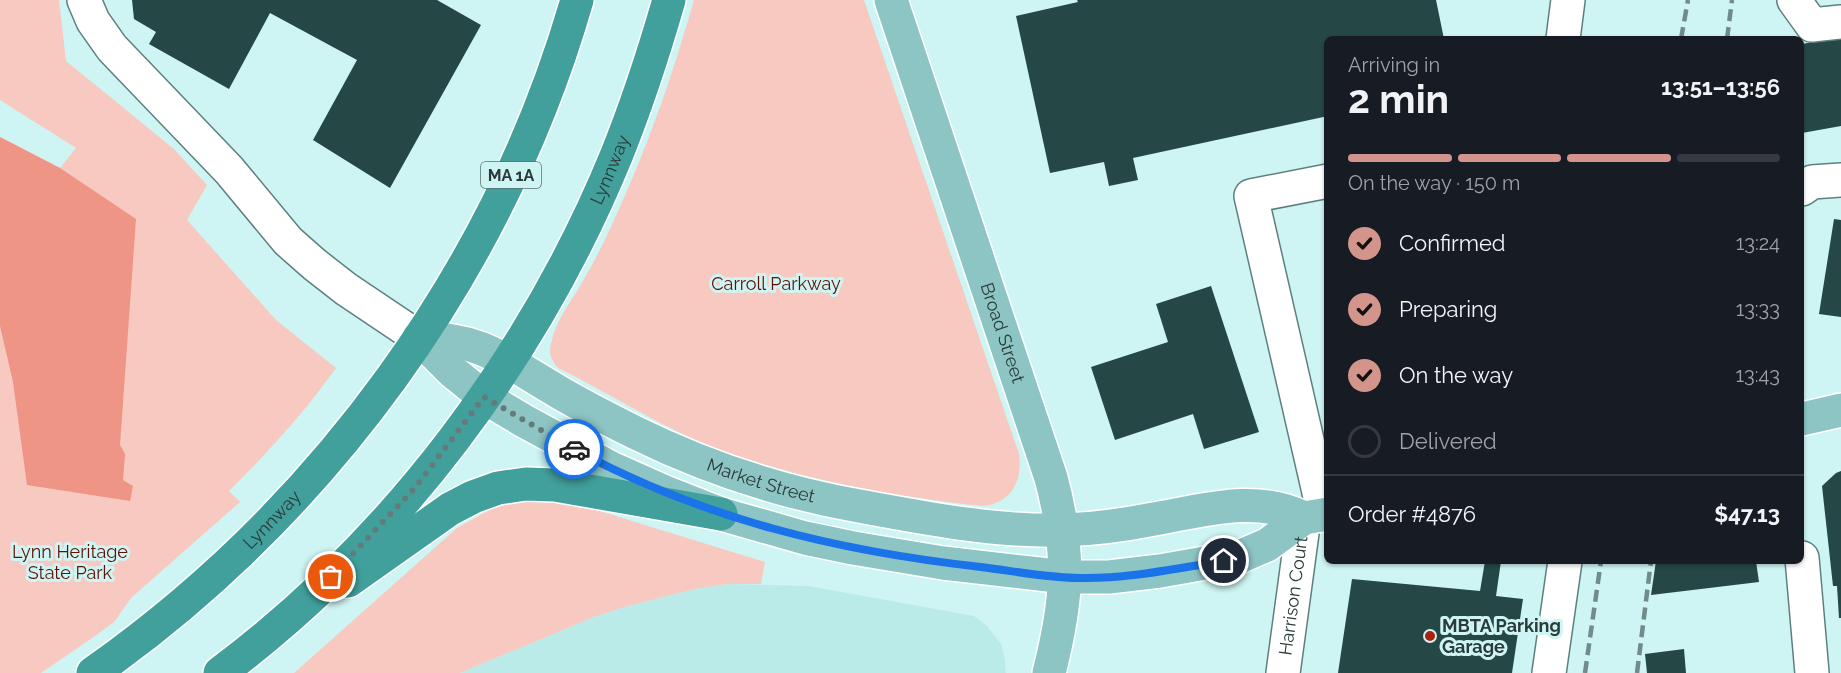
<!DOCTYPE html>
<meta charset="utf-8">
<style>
body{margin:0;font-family:Raleway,sans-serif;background:#20242c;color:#f1f3f6;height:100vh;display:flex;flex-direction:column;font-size:22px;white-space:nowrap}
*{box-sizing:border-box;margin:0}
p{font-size:20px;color:#9ea1a6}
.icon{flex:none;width:33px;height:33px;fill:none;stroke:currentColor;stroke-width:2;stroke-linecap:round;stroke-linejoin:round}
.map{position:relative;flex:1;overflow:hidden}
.drawer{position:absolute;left:1324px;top:36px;width:480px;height:528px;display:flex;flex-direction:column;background:#171b24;border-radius:9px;box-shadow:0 2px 4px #0004}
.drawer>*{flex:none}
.pin{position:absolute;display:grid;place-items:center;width:51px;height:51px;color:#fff;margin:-26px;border:3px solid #fff;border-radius:50%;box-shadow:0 2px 6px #0007}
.courier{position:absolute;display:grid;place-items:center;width:60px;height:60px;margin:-30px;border:4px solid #1a73e8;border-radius:50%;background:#fff;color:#222;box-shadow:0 2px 8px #0007}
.summary em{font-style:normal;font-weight:700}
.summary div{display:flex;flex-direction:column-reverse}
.summary{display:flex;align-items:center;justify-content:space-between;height:102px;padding:0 24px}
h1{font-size:39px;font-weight:700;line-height:45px}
.bar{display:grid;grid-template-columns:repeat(4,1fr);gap:9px 6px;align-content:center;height:72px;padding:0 24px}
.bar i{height:8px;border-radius:4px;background:#363941}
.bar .selected{background:#d3948c}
.bar p{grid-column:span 4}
.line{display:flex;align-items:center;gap:15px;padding:0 24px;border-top:2px solid #363941}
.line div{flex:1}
ol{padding:0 24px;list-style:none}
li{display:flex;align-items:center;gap:18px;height:66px}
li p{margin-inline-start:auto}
li .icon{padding:6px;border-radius:50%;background:#d3948c;color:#111;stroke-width:4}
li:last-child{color:#9ea1a6}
li i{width:33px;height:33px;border:3px solid #363941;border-radius:50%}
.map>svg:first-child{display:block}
.built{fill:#baebe8}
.green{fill:#f7c9c0}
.water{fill:#ee9585}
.building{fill:#254745}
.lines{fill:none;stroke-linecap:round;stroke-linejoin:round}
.minor-casing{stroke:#5d807f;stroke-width:36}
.major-casing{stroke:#fff;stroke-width:36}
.highway-casing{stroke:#fff;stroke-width:36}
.minor{stroke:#fff;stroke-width:33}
.major{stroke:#8dc5c4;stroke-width:33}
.highway{stroke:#419f9c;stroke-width:33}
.rail{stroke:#728b8a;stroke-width:4.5;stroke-dasharray:12 6;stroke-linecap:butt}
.done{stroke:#647b7b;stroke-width:6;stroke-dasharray:0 10.8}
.route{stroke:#1a73e8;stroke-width:8}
.poi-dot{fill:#ae200b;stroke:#cef5f3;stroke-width:2}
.labels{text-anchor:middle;stroke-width:6;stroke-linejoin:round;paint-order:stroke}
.shield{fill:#cef5f3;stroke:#5c7272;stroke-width:1.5}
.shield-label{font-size:16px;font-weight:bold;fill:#2b3a3a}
.street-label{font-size:18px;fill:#2b3a3a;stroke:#cef5f3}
.park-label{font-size:18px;fill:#5f1106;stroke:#cef5f3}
.poi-label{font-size:18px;font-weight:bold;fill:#2b3a3a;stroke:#cef5f3;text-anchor:start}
</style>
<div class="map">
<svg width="1841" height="673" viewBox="0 0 1841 673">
<rect width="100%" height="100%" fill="#cef5f3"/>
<path class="built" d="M 728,584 L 808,586 L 974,616 L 987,626 L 1001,644 L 1004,654 L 1006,673 L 460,673 L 594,617 L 628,606 L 695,589 Z"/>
<path class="green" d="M 0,0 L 59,0 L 66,61 L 174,149 L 207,185 L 187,220 L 276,320 L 336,368 C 304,413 268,452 229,491 L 240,502 L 131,598 L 114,622 L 95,636 L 41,673 L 0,673 L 0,137 L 60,168 L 76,148 L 0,100 Z
M 694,0 L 864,0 L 1019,454 C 1023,480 1012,502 984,506 C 893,497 780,476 696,440 C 648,419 605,391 558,368 C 550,359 548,352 552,340 C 556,322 568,306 577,291 C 591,268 604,243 615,218 C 647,148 673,75 694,0 Z
M 527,499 L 567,501 L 765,562 L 761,584 L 728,584 L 695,589 L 628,606 L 594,617 L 460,673 L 294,673 L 457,528 L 491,509 Z"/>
<path class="water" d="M 0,137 L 60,168 L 136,219 L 120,445 L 125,454 L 123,480 L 133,486 L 130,501 L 27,485 L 13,382 L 0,326 Z"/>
<path class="building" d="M 132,0 L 437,0 L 481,25 L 390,188 L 313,140 L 357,60 L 270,13 L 229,89 L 149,44 L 156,32 L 134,19 Z
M 1077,0 L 1436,0 L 1444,39 L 1328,39 L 1328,116 L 1133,158 L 1138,180 L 1109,186 L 1104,162 L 1050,173 L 1016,16 L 1078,2 Z
M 1841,37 L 1841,126 L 1802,133 L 1802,44 Z
M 1834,219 L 1841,220 L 1841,317 L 1819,314 Z
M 1211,286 L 1259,432 L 1204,449 L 1193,414 L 1115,440 L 1091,367 L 1168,342 L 1156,304 Z
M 1841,471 L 1841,618 L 1839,618 L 1837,586 L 1833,586 L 1822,486 L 1836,473 Z
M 1485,561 L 1501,561 L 1496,596 L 1523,599 L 1512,673 L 1338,673 L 1352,579 L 1480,591 Z
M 1656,561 L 1756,561 L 1759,582 L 1651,595 Z
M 1684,649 L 1686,673 L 1647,673 L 1645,654 Z"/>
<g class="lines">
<defs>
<g id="minor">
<path d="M 84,0 L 93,21 L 112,48 L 229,170 L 288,241 L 314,264 L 346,289 L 419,338"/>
<path d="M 1794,0 L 1812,25 L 1841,22"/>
<path d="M 1563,39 L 1568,0"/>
<path d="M 1802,189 L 1812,182 L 1841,180"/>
<path d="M 1324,514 L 1251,196 L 1328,181"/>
<path d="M 1802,558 L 1812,673"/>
<path id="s1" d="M 1283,673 L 1304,518"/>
<path d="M 1549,673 L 1565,561"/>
</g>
<g id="major">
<path id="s2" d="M 891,0 L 1051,478 C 1071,553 1068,598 1049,673"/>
<path d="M 419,338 L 453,372 L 484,397 L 524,421 L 611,468 L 665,492 L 721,514 L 805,538 L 853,548 L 943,563 L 1066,577 L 1109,577 L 1160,571 L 1239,557 L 1267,545 L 1304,518 L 1328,514"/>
<path id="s3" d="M 419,338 C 479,338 503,359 552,388 C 578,404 606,418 634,432 C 705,467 780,492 859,506 C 923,518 997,532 1062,530 C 1093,529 1124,525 1154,519 C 1205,510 1256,494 1304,518"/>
<path d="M 1802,419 L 1841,410"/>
</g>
<g id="highway">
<path d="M 348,581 L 450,509 L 473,497 L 498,488 L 526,484 L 555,485 L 721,514"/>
<path id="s4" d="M 93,673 C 323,511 499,271 577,0"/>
<path id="s5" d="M 220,673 C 395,542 534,357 617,154 C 637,104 654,52 669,0"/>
</g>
</defs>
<use href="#minor" class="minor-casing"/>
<use href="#major" class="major-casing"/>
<use href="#highway" class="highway-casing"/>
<use href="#minor" class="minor"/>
<use href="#major" class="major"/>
<use href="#highway" class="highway"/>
<path class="rail" d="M 1681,39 L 1688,0
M 1727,39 L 1732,0
M 1585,673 L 1601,561
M 1637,673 L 1651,561"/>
</g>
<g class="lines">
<path class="done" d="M 331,577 L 414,489 L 484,397 L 574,449"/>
<path class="route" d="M 574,449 C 702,519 838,551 981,567 C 1014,571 1047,578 1080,578 C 1129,579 1177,568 1224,561"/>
</g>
<circle class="poi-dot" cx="1430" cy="636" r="6"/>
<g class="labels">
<rect class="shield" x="481" y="162" width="60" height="26" rx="4.5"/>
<g class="shield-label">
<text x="511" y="181">MA 1A</text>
</g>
<g class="street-label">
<text dy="6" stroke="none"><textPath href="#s5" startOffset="644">Lynnway</textPath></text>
<text dy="6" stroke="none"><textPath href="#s2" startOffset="351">Broad Street</textPath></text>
<text dy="6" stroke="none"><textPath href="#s3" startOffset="374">Market Street</textPath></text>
<text dy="6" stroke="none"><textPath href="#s4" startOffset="236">Lynnway</textPath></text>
<text dy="6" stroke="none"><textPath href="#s1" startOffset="78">Harrison Court</textPath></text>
</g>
<g class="park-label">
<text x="776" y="290">Carroll Parkway</text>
<text x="70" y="558">Lynn Heritage<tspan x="70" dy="21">State Park</tspan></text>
</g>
<g class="poi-label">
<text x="1442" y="632">MBTA Parking<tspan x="1442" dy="21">Garage</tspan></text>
</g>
</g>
</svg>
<div class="pin" style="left:331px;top:577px;background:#ea580c"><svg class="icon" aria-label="bag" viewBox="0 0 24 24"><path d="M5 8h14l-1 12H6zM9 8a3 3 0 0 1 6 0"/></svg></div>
<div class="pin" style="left:1224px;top:561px;background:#1f2937"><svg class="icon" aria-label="home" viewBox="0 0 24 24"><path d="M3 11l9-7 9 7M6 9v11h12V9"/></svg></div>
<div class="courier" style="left:574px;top:449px"><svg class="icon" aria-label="car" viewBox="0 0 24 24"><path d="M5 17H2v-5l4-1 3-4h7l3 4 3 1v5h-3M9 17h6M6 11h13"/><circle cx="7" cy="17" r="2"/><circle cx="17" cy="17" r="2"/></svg></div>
<section class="drawer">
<div class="summary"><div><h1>2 min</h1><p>Arriving in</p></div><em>13:51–13:56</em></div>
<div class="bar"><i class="selected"></i><i class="selected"></i><i class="selected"></i><i></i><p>On the way · 150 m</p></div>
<ol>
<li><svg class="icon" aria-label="check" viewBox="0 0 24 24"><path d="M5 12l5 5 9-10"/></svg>Confirmed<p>13:24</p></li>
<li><svg class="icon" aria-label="check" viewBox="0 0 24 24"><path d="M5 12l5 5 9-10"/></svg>Preparing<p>13:33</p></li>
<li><svg class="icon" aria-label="check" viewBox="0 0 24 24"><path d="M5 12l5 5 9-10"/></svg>On the way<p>13:43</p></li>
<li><i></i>Delivered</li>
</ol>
<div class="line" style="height:78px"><div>Order #4876</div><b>$47.13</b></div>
</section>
</div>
